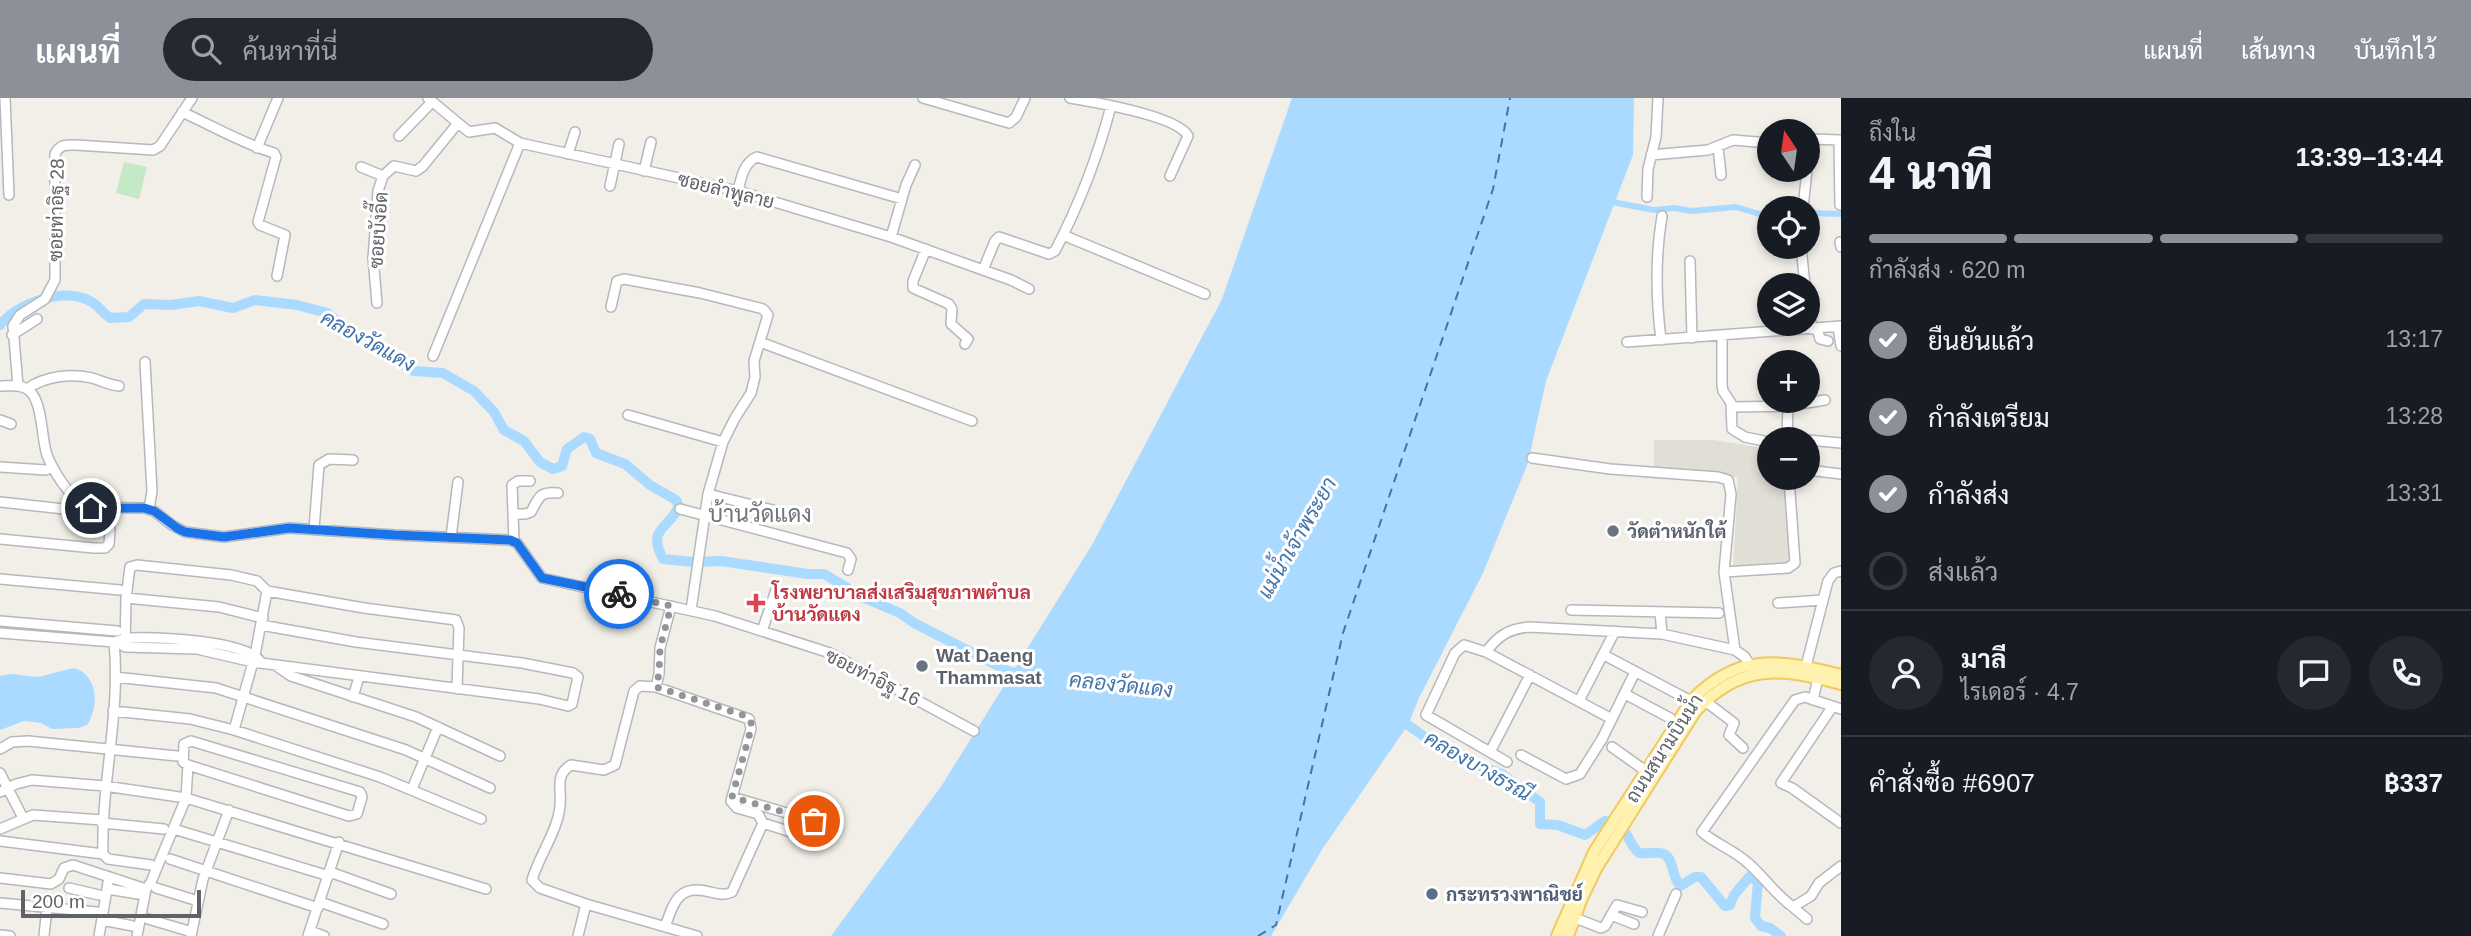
<!DOCTYPE html>
<html lang="th">
<meta charset="utf-8">
<style>
body{margin:0;font-family:Arial,Sarabun,sans-serif;background:#242831;color:#f1f3f6;height:100vh;display:flex;flex-direction:column;font-size:26px;white-space:nowrap}
*{box-sizing:border-box;margin:0}
p{font-size:23px;color:#9ea1a6}
.icon{flex:none;width:38px;height:38px;fill:none;stroke:currentColor;stroke-width:2;stroke-linecap:round;stroke-linejoin:round}
.map{position:relative;flex:1;overflow:hidden}
.side{display:flex;flex-direction:column;background:#171b24;width:630px}
.side>*{flex:none}
.needle{width:46px;rotate:347deg}
.controls{position:absolute;left:1757px;top:21px;display:grid;gap:14px}
.controls a{display:grid;place-items:center;width:63px;height:63px;border-radius:50%;background:#171b24;box-shadow:0 4px 10px #0003;font-size:35px}
.scale{position:absolute;left:21px;bottom:18px;width:180px;box-sizing:border-box;padding-left:7px;border:4px solid #5f6368;border-top:0;font-size:19px;line-height:24px;white-space:nowrap;color:#5f6368;-webkit-text-stroke:5px #fff;paint-order:stroke}
.pin{position:absolute;display:grid;place-items:center;width:60px;height:60px;color:#fff;margin:-30px;border:4px solid #fff;border-radius:50%;box-shadow:0 2px 7px #0007}
.courier{position:absolute;display:grid;place-items:center;width:70px;height:70px;margin:-35px;border:5px solid #1a73e8;border-radius:50%;background:#fff;color:#222;box-shadow:0 2px 9px #0007}
.head em{font-style:normal;font-weight:800}
.head div{display:flex;flex-direction:column-reverse}
.head{display:flex;align-items:center;justify-content:space-between;height:119px;padding:0 28px}
h1{font-size:46px;font-weight:800;line-height:52px}
.bar{display:grid;grid-template-columns:repeat(4,1fr);gap:10px 7px;align-content:center;height:84px;padding:0 28px}
.bar i{height:9px;border-radius:5px;background:#363941}
.bar .active{background:#8c9099}
.bar p{grid-column:span 4}
.line{display:flex;align-items:center;gap:18px;padding:0 28px;border-top:2px solid #363941}
.line div{flex:1}
.round{display:grid;place-items:center;flex:none;width:74px;height:74px;border-radius:37px;background:#242831}
ol{padding:0 28px;list-style:none}
li{display:flex;align-items:center;gap:21px;height:77px}
li p{margin-inline-start:auto}
li .icon{padding:7px;border-radius:50%;background:#8c9099;color:#fff;stroke-width:4}
li:last-child{color:#9ea1a6}
li i{width:38px;height:38px;border:4px solid #363941;border-radius:50%}
header{display:flex;align-items:center;gap:42px;box-sizing:border-box;height:98px;padding:0 35px;background:#8c9099;color:#fff}
header strong{font-size:33px}
nav{display:flex;gap:38px;margin-inline-start:auto;font-size:24px}
.search{width:490px;height:63px;background:#242831;display:flex;align-items:center;gap:18px;box-sizing:border-box;padding:0 24px;border-radius:38px;color:#9ea1a6;font-size:26px}
main{display:flex;flex:1;min-height:0}
.map>svg:first-child{display:block}
.education{fill:#e1ded6}
.green{fill:#c5e8c5}
.water{fill:#aadaff}
.lines{fill:none;stroke-linecap:round;stroke-linejoin:round}
.canal{stroke:#aadaff;stroke-width:6}
.river{stroke:#aadaff;stroke-width:10}
.ferry{stroke:#4174aa;stroke-width:2;stroke-dasharray:9 7;stroke-linecap:butt}
.minor-casing{stroke:#b5b8bc;stroke-width:12}
.major-casing{stroke:#f2c960;stroke-width:14}
.minor{stroke:#fff;stroke-width:9}
.major{stroke:#fff2af;stroke-width:10}
.done{stroke:#929495;stroke-width:7;stroke-dasharray:0 12.6}
.route{stroke:#1a73e8;stroke-width:9}
.worship-dot{fill:#6b7280;stroke:#fff;stroke-width:2.5}
.health-dot{fill:#e0444e;stroke:#fff;stroke-width:2.5}
.service-dot{fill:#5c6f8a;stroke:#fff;stroke-width:2.5}
.labels{text-anchor:middle;stroke-width:6;stroke-linejoin:round;paint-order:stroke}
.street-label{font-size:19px;fill:#5f6368;stroke:#fff}
.worship-label{font-size:19px;font-weight:bold;fill:#5b616d;stroke:#fff;text-anchor:start}
.health-label{font-size:19px;font-weight:bold;fill:#be3a42;stroke:#fff;text-anchor:start}
.service-label{font-size:19px;font-weight:bold;fill:#4e5e75;stroke:#fff;text-anchor:start}
.water-label{font-size:21px;font-style:italic;fill:#4174aa;stroke:#fff}
.quarter-label{font-size:23px;fill:#70757a;stroke:#fff}
</style>
<header>
<strong>แผนที่</strong>
<div class="search"><svg class="icon" aria-label="search" viewBox="0 0 24 24"><circle cx="10" cy="10" r="6"/><path d="M15 15l6 6"/></svg>ค้นหาที่นี่</div>
<nav><a>แผนที่</a><a>เส้นทาง</a><a>บันทึกไว้</a></nav>
</header>
<main>
<div class="map">
<svg width="1841" height="838" viewBox="0 0 1841 838">
<rect width="100%" height="100%" fill="#f1efe8"/>
<path class="education" d="M 1654,342 L 1714,342 L 1769,351 L 1769,380 L 1788,380 L 1793,468 L 1733,472 L 1738,379 L 1654,373 Z"/>
<path class="green" d="M 124,64 L 147,69 L 139,101 L 116,95 Z"/>
<path class="water" d="M 1292,0 L 1634,0 L 1633,57 L 1546,283 L 1528,365 L 1483,475 L 1419,600 L 1408,627 L 1323,750 L 1271,838 L 831,838 L 942,687 L 1092,447 L 1222,201 Z
M 74,570 C 98,577 99,607 88,626 L 79,630 L 52,631 L 41,625 L 24,623 L 0,632 L 0,578 L 11,576 L 38,579 Z"/>
<g class="lines">
<path class="canal" d="M 1607,103 L 1654,112 L 1675,110 L 1691,113 L 1736,109 L 1769,119
M 1808,115 L 1841,116"/>
<path class="river" d="M 0,227 C 17,205 63,189 90,203 C 98,207 103,215 110,220 L 129,219 L 144,206 L 171,207 L 199,203 L 233,210 L 255,202 L 297,207 L 327,215 L 358,239 L 414,273 L 443,275 L 474,293 L 494,314 L 504,332 L 524,343 L 540,364 L 553,371 L 562,368 L 567,351 L 584,339 L 590,341 L 596,355 L 625,366 L 650,387 L 676,402 L 679,408 C 670,431 646,429 663,461 L 694,464 L 721,463 L 808,476 L 824,476 L 864,500 L 900,515 L 914,525 L 1010,574 L 1024,576
M 1394,625 L 1408,627 L 1450,657 L 1502,676 L 1540,704 L 1540,726 L 1558,727 L 1585,737 L 1605,723 C 1631,726 1624,742 1639,755 C 1647,756 1657,753 1664,756 C 1674,761 1672,780 1680,788 L 1695,779 L 1701,779 L 1725,808 L 1730,807 L 1734,797 L 1750,778 L 1758,784 L 1755,820 L 1761,828 L 1770,830 L 1781,838"/>
<path class="ferry" d="M 1258,838 L 1276,827 L 1343,535 L 1493,91 L 1510,0"/>
<defs>
<path id="minor" d="M 5,0 L 9,97
M 428,0 L 469,34 L 495,30 L 520,45 L 738,93 L 891,139 L 1011,182 L 1029,191
M 923,0 L 1009,25 L 1016,19 L 1025,0
M 1070,0 C 1094,4 1178,18 1188,38 L 1170,78
M 182,14 C 213,28 241,45 274,55 L 276,59 L 258,124 L 260,127 L 285,137 L 277,178
M 399,38 L 432,4
M 1808,41 L 1841,42
M 1839,42 L 1840,107
M 1718,49 L 1721,77
M 257,50 L 278,0
M 568,56 L 575,34
M 1651,57 L 1708,52 L 1733,42 L 1769,45
M 1808,61 L 1809,41
M 361,69 L 383,78
M 644,73 L 651,44
M 610,88 L 619,46
M 738,93 C 741,80 744,64 757,59 L 902,101
M 1647,99 L 1648,71 L 1656,39 L 1658,0
M 1803,110 L 1807,72
M 1063,137 L 1205,196
M 891,139 L 906,87 L 915,67
M 1840,144 L 1841,149
M 1801,149 L 1805,187
M 926,151 L 913,183 L 913,190 L 949,206 L 952,211 L 951,226 L 968,241 L 965,246
M 1690,163 L 1692,240
M 983,172 L 995,143 L 999,139 L 1049,156 L 1055,153 C 1079,107 1098,58 1111,8
M 377,205 L 373,160 L 378,93 L 383,78 L 394,68 L 416,73 L 423,68 L 458,25
M 1808,207 L 1812,231
M 611,209 L 617,183 L 624,181 L 700,195 L 763,211 L 768,217 L 754,263 L 755,279 L 751,295 L 735,320 L 723,344 L 708,396 L 691,512
M 1838,229 L 1841,248
M 1817,230 L 1820,241 L 1828,243
M 12,237 L 37,221
M 1722,238 L 1722,287 L 1723,293 L 1731,305 L 1732,331 L 1745,339 L 1769,344
M 1661,242 C 1656,201 1655,159 1662,118
M 760,244 L 972,323
M 1627,244 L 1841,228
M 433,258 L 520,45
M 145,264 L 152,393 L 149,411
M 0,288 C 9,288 19,286 27,291 C 43,300 41,340 47,357 C 54,375 70,399 86,409 L 144,410 L 154,413 L 172,427 L 185,434 L 224,439 L 289,430 L 395,437 L 510,442 L 517,445 L 542,480 L 715,518 L 830,555 L 974,633
M 18,288 L 13,228 L 20,217 L 45,201 L 55,182 L 55,56 C 60,46 66,47 76,47 L 153,52 L 160,48 L 192,0
M 27,291 C 45,278 71,275 92,280 C 102,283 109,287 119,288
M 1732,309 L 1788,308 L 1825,302
M 628,317 L 723,344
M 0,322 L 11,326
M 1787,341 L 1788,308
M 1792,341 L 1804,341
M 1808,342 L 1841,345
M 1532,360 L 1610,371 L 1718,379 L 1728,382 L 1731,396 L 1724,474 L 1735,552
M 0,369 L 46,372
M 1808,372 L 1841,376
M 708,396 L 785,415
M 0,404 L 64,411 L 85,419 L 107,422 L 110,432 L 109,446 L 105,450 L 94,450 L 0,441
M 680,411 L 847,455 L 851,461 L 848,472
M 513,416 L 525,416 L 531,414 C 539,399 540,393 558,395
M 314,431 L 319,367 L 329,361 L 353,362
M 451,439 L 458,384
M 514,443 L 512,387 L 518,383 L 530,383
M 1724,474 L 1788,470 L 1795,465 L 1789,380
M 0,481 L 120,492
M 126,500 L 219,509 L 263,520
M 1778,505 L 1823,502
M 671,508 L 660,550 L 659,576 L 656,589 L 640,588 L 634,593 L 615,667 L 604,672 L 571,667 C 554,677 562,692 560,708 C 558,732 539,758 532,782 L 540,790 L 586,806 L 697,838
M 1571,512 L 1719,515
M 1660,514 L 1662,536
M 0,523 L 117,533
M 762,533 L 776,492
M 0,535 L 114,544 C 119,543 124,540 129,540 C 156,539 244,542 260,563
M 118,544 L 125,549 L 197,551 L 253,564 L 539,601 L 568,608 L 572,606 L 578,579 L 573,575 L 522,565 L 356,544 L 261,527
M 125,549 L 126,500 L 130,469 L 137,467 L 231,477 L 257,483 L 267,493 L 364,510 L 456,522 L 459,530 L 457,591
M 1486,554 C 1498,538 1508,531 1529,529 L 1662,536 L 1735,552 L 1745,559 L 1749,566
M 1604,557 L 1691,603
M 275,567 L 291,578 L 416,619 L 500,658
M 1806,568 L 1828,483 L 1834,475 L 1841,473
M 115,579 L 216,590 L 406,652 L 490,690
M 656,589 L 749,621 L 751,631 L 731,703 L 737,710 L 758,716 L 763,725 L 732,794 C 724,798 719,796 710,794 C 679,786 674,803 665,829
M 1625,596 L 1670,620
M 353,599 L 359,579
M 1813,602 L 1818,580
M 1579,603 L 1615,533
M 1705,603 L 1734,625 L 1729,637 L 1743,650
M 1833,608 L 1781,685 L 1792,690 L 1841,725
M 1841,611 L 1805,599 L 1795,602 L 1702,734 C 1714,745 1734,752 1748,765 C 1764,779 1775,796 1793,809 L 1811,798 L 1819,785 L 1841,768
M 113,613 L 190,621 L 234,632 L 380,679 L 481,721
M 234,632 L 255,557 L 267,493
M 191,643 L 360,694 L 362,699 L 357,716 L 349,718 L 188,667 L 183,664 L 184,646 Z
M 1612,649 L 1647,674
M 0,651 L 12,644 L 28,643 L 177,658
M 1490,654 L 1530,577
M 1521,657 L 1566,681 L 1580,676 L 1602,641 L 1635,574
M 1507,664 L 1426,617 L 1455,555 L 1464,547 L 1486,554 L 1612,621
M 0,675 L 23,720
M 412,691 L 438,629
M 0,694 L 16,686 L 32,682 L 105,688 L 186,700 L 486,791
M 732,699 L 814,723 L 826,727 L 829,734 L 824,741 L 816,742 L 763,725
M 102,725 L 164,731
M 0,731 L 33,717 L 102,722
M 177,732 L 329,778
M 0,743 L 103,756 L 108,761 L 151,767
M 103,756 C 101,685 121,614 114,544
M 170,761 L 318,810
M 330,774 L 391,796
M 0,780 L 51,786 L 59,781 L 64,770 L 73,767 L 146,791
M 69,790 L 99,797
M 156,790 L 198,803
M 108,791 L 138,796
M 320,804 L 383,826
M 0,805 L 97,814
M 1793,809 L 1807,821
M 1611,817 L 1634,826
M 1575,820 L 1601,830 L 1605,828 L 1617,807 L 1642,814
M 148,821 L 192,834
M 102,822 L 133,828
M 310,833 L 324,838
M 0,837 L 10,838
M 44,838 L 47,809
M 99,838 L 109,779
M 137,838 L 146,791 L 151,784 L 186,700 L 188,667
M 191,838 L 203,781 L 229,712
M 308,838 L 339,744
M 578,838 L 586,806
M 1658,838 L 1676,796"/>
<path id="major" d="M 1557,838 L 1594,754 L 1691,603 C 1738,553 1781,562 1841,577
M 1568,838 L 1582,800 L 1597,769 L 1695,614 C 1740,564 1782,570 1841,586"/>
</defs>
<use href="#minor" class="minor-casing"/>
<use href="#major" class="major-casing"/>
<use href="#minor" class="minor"/>
<use href="#major" class="major"/>
</g>
<g class="lines">
<path class="done" d="M 619,496 L 671,508 L 660,550 L 659,576 L 656,589 L 746,618 L 751,624 L 751,631 L 732,699 L 814,723"/>
<path class="route" d="M 91,410 L 144,410 L 154,413 L 177,430 L 185,434 L 224,439 L 289,430 L 395,437 L 510,442 L 517,445 L 542,480 L 619,496"/>
</g>
<g class="worship-dot">
<circle cx="1613" cy="433" r="7"/>
<circle cx="922" cy="568" r="7"/>
</g>
<path class="health-dot" d="M752.5 494.5h7v7h7v7h-7v7h-7v-7h-7v-7h7z"/>
<circle class="service-dot" cx="1432" cy="796" r="7"/>
<g class="labels">
<g class="street-label">
<text transform="translate(726 92) rotate(14)" y="7">ซอยลำพูลาย</text>
<text transform="translate(56 112) rotate(-89)" y="7">ซอยท่าอิฐ 28</text>
<text transform="translate(378 132) rotate(-86)" y="7">ซอยบังอี๊ด</text>
<text transform="translate(873 579) rotate(27)" y="7">ซอยท่าอิฐ 16</text>
<text transform="translate(1664 650) rotate(-57)" y="7">ถนนสนามบินน้ำ</text>
</g>
<g class="worship-label">
<text x="1627" y="440">วัดตำหนักใต้</text>
<text x="936" y="564">Wat Daeng<tspan x="936" dy="22">Thammasat</tspan></text>
</g>
<g class="health-label">
<text x="772" y="501">โรงพยาบาลส่งเสริมสุขภาพตำบล<tspan x="772" dy="22">บ้านวัดแดง</tspan></text>
</g>
<g class="service-label">
<text x="1446" y="803">กระทรวงพาณิชย์</text>
</g>
<g class="water-label">
<text transform="translate(368 243) rotate(29)" y="7">คลองวัดแดง</text>
<text transform="translate(1297 440) rotate(-60)" y="7">แม่น้ำเจ้าพระยา</text>
<text transform="translate(1121 587) rotate(6)" y="7">คลองวัดแดง</text>
<text transform="translate(1478 668) rotate(30)" y="7">คลองบางธรณี</text>
</g>
<g class="quarter-label">
<text x="760" y="424">บ้านวัดแดง</text>
</g>
</g>
</svg>
<div class="controls">
<a><svg class="needle" viewBox="-14 -14 28 28"><path d="M0-13l5 13h-10z" fill="#e53935"/><path d="M0 13l5-13h-10z" fill="#9ea1a6"/></svg></a>
<a><svg class="icon" aria-label="locate" viewBox="0 0 24 24"><circle cx="12" cy="12" r="6"/><path d="M12 2v4M12 18v4M2 12h4M18 12h4"/></svg></a>
<a><svg class="icon" aria-label="layers" viewBox="0 0 24 24"><path d="M12 4l9 5-9 5-9-5zM3 14l9 5 9-5"/></svg></a>
<a>+</a>
<a>−</a>
</div>
<div class="scale">200 m</div>
<div class="pin" style="left:814px;top:723px;background:#ea580c"><svg class="icon" aria-label="bag" viewBox="0 0 24 24"><path d="M5 8h14l-1 12H6zM9 8a3 3 0 0 1 6 0"/></svg></div>
<div class="pin" style="left:91px;top:410px;background:#1f2937"><svg class="icon" aria-label="home" viewBox="0 0 24 24"><path d="M3 11l9-7 9 7M6 9v11h12V9"/></svg></div>
<div class="courier" style="left:619px;top:496px"><svg class="icon" aria-label="bike" viewBox="0 0 24 24"><circle cx="6" cy="16" r="4"/><circle cx="18" cy="16" r="4"/><path d="M6 16l4-8h5l3 8M10 8l3 8H6M13 5h3"/></svg></div>
</div>
<section class="side">
<div class="head"><div><h1>4 นาที</h1><p>ถึงใน</p></div><em>13:39–13:44</em></div>
<div class="bar"><i class="active"></i><i class="active"></i><i class="active"></i><i></i><p>กำลังส่ง · 620 m</p></div>
<ol>
<li><svg class="icon" aria-label="check" viewBox="0 0 24 24"><path d="M5 12l5 5 9-10"/></svg>ยืนยันแล้ว<p>13:17</p></li>
<li><svg class="icon" aria-label="check" viewBox="0 0 24 24"><path d="M5 12l5 5 9-10"/></svg>กำลังเตรียม<p>13:28</p></li>
<li><svg class="icon" aria-label="check" viewBox="0 0 24 24"><path d="M5 12l5 5 9-10"/></svg>กำลังส่ง<p>13:31</p></li>
<li><i></i>ส่งแล้ว</li>
</ol>
<div class="line" style="height:126px"><a class="round"><svg class="icon" aria-label="person" viewBox="0 0 24 24"><circle cx="12" cy="8" r="4"/><path d="M4 21q1-7 8-7t8 7"/></svg></a><div><b>มาลี</b><p>ไรเดอร์ · 4.7</p></div><a class="round"><svg class="icon" aria-label="chat" viewBox="0 0 24 24"><path d="M4 5h16v11H9l-5 4z"/></svg></a><a class="round"><svg class="icon" aria-label="phone" viewBox="0 0 24 24"><path d="M5 4h4l2 5-3 2q2 4 5 5l2-3 5 2v4C11 20 4 13 5 4z"/></svg></a></div>
<div class="line" style="height:91px"><div>คำสั่งซื้อ #6907</div><b>฿337</b></div>
</section>
</main>
